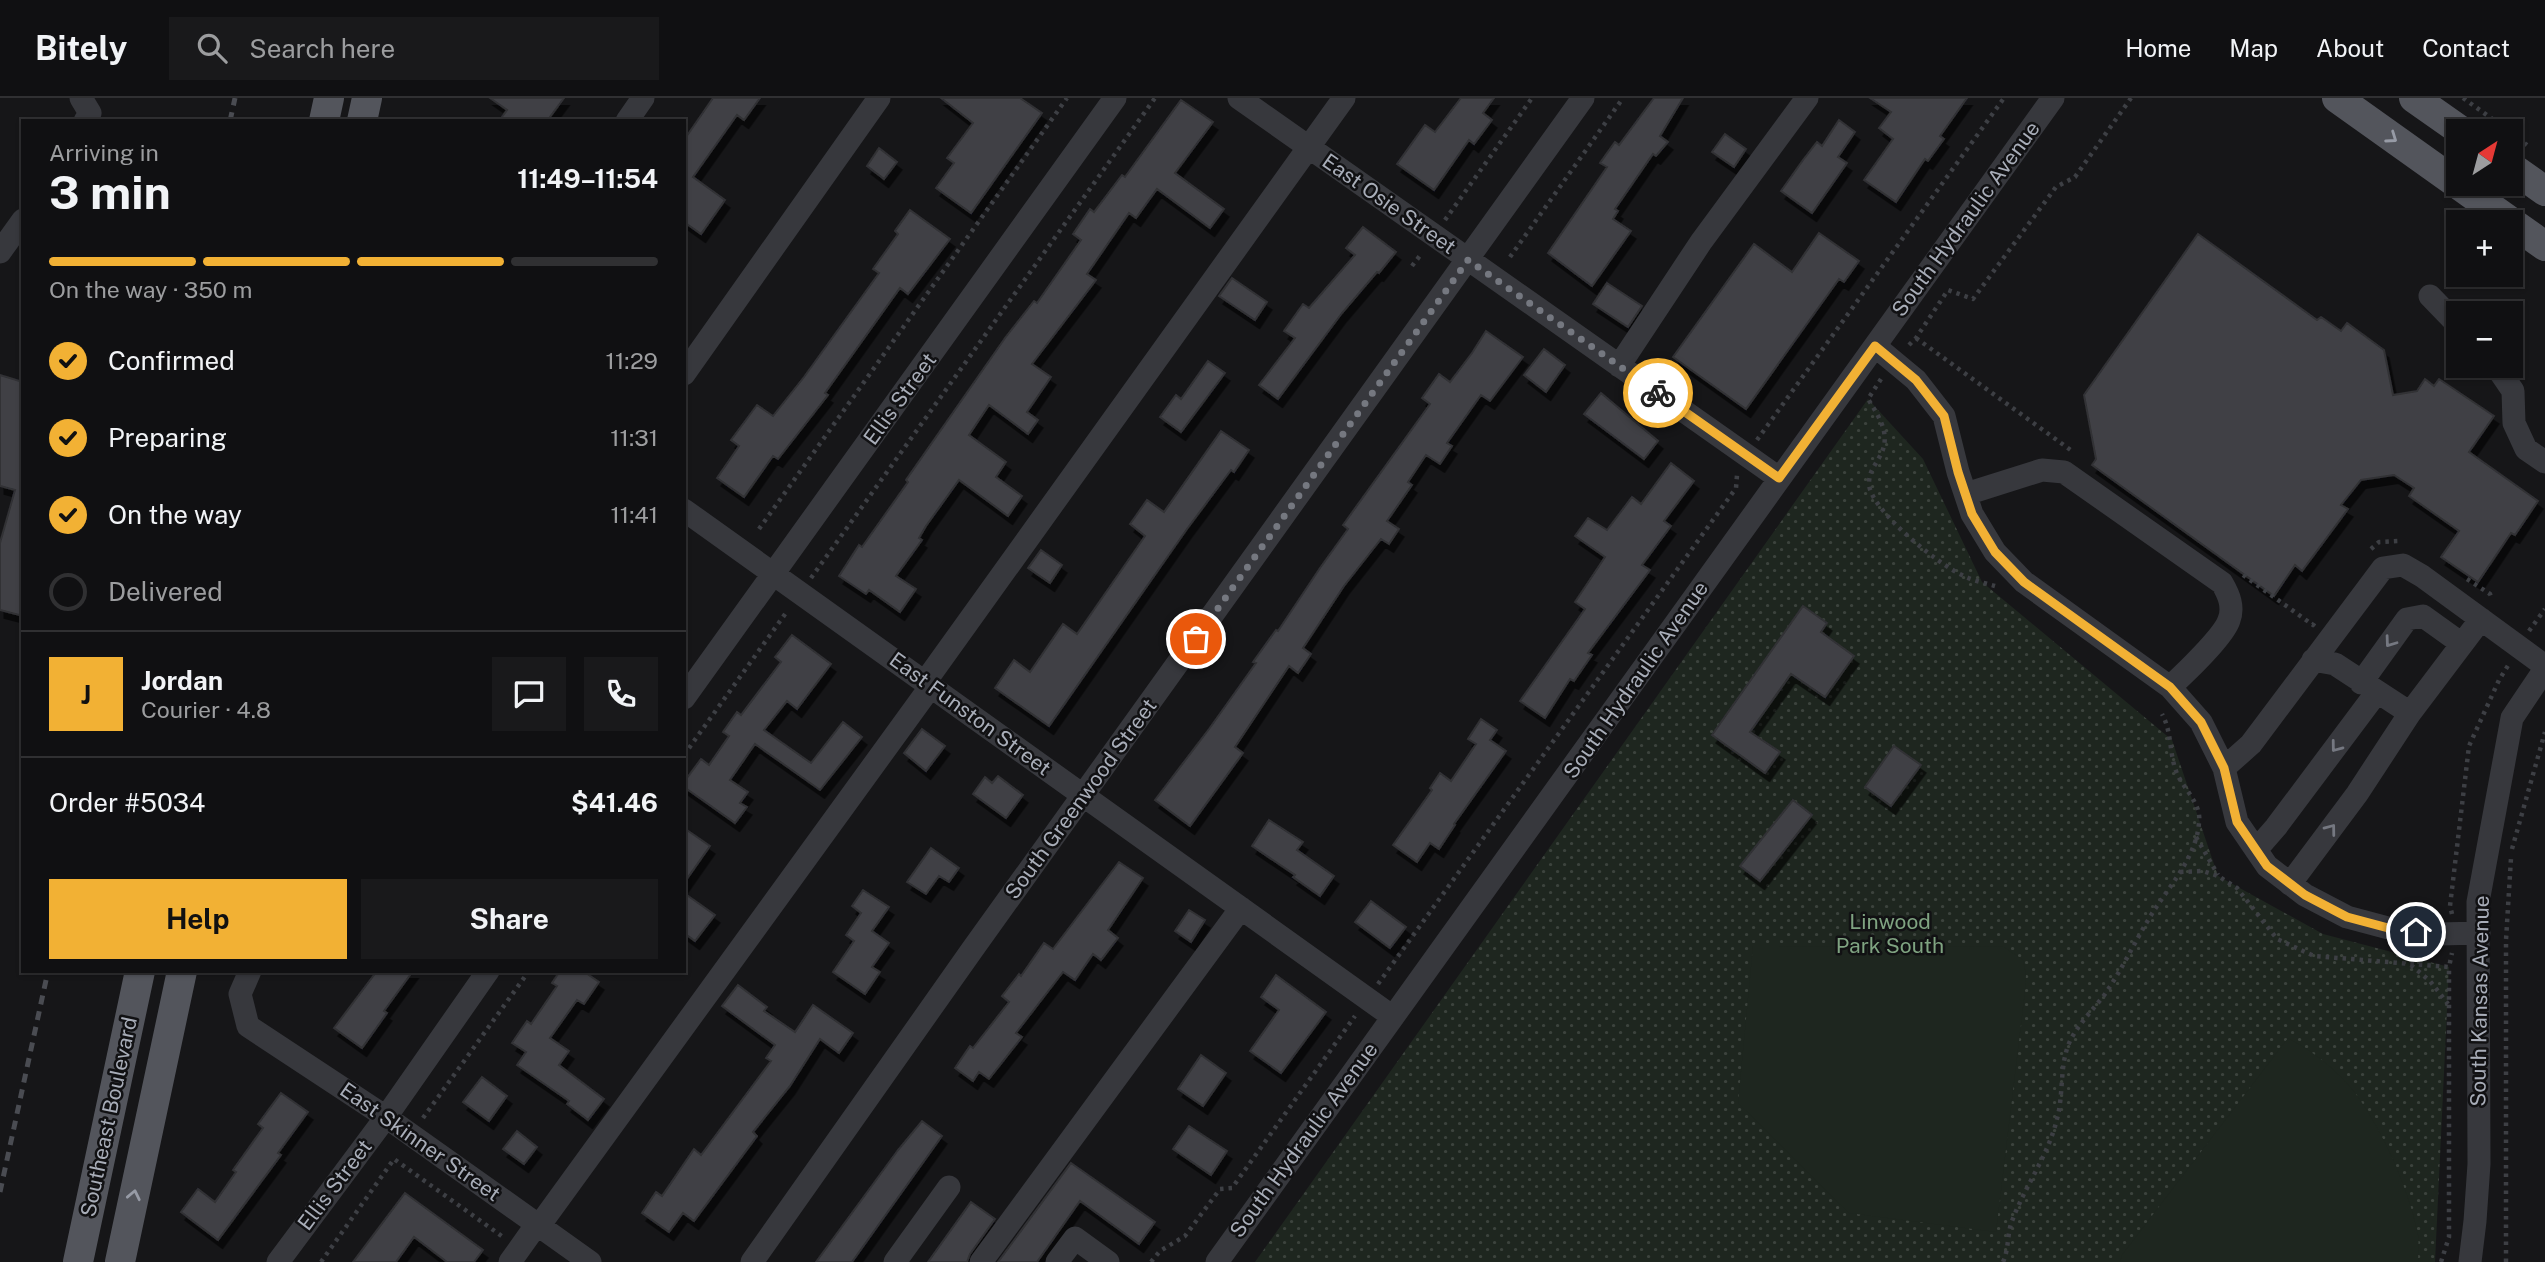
<!DOCTYPE html>
<meta charset="utf-8">
<style>
body{margin:0;font-family:"Public Sans",sans-serif;background:#19191b;color:#f1f3f6;height:100vh;display:flex;flex-direction:column;font-size:26px;white-space:nowrap}
*{box-sizing:border-box;margin:0}
p{font-size:23px;color:#9c9d9f}
.icon{flex:none;width:38px;height:38px;fill:none;stroke:currentColor;stroke-width:2;stroke-linecap:round;stroke-linejoin:round}
.map{position:relative;flex:1;overflow:hidden}
.panel{position:absolute;left:21px;top:21px;width:665px;height:854px;display:flex;flex-direction:column;background:#101012;border-radius:0px;box-shadow:0 2px 5px #0004,0 0 0 2px #303032}
.panel>*{flex:none}
.needle{width:46px;rotate:36deg}
.fabs{position:absolute;left:2446px;top:21px;display:grid;gap:14px}
.fabs a{display:grid;place-items:center;width:77px;height:77px;border-radius:0px;background:#101012;box-shadow:0 2px 5px #0004,0 0 0 2px #303032;font-size:35px}
.pin{position:absolute;display:grid;place-items:center;width:60px;height:60px;color:#fff;margin:-30px;border:4px solid #fff;border-radius:50%;box-shadow:0 2px 7px #0007}
.courier{position:absolute;display:grid;place-items:center;width:70px;height:70px;margin:-35px;border:5px solid #f2b134;border-radius:50%;background:#fff;color:#222;box-shadow:0 2px 9px #0007}
.head em{font-style:normal;font-weight:700}
.head div{display:flex;flex-direction:column-reverse}
.head{display:flex;align-items:center;justify-content:space-between;height:119px;padding:0 28px}
h1{font-size:46px;font-weight:700;line-height:52px}
.bar{display:grid;grid-template-columns:repeat(4,1fr);gap:10px 7px;align-content:center;height:84px;padding:0 28px}
.bar i{height:9px;border-radius:5px;background:#303032}
.bar .active{background:#f2b134}
.bar p{grid-column:span 4}
.line{display:flex;align-items:center;gap:18px;padding:0 28px;border-top:2px solid #303032}
.line div{flex:1}
.round{display:grid;place-items:center;flex:none;width:74px;height:74px;border-radius:0px;background:#19191b}
ol{padding:0 28px;list-style:none}
li{display:flex;align-items:center;gap:21px;height:77px}
li p{margin-inline-start:auto}
li .icon{padding:7px;border-radius:50%;background:#f2b134;color:#111;stroke-width:4}
li:last-child{color:#9c9d9f}
li i{width:38px;height:38px;border:4px solid #303032;border-radius:50%}
.action{display:flex;gap:14px;margin-top:auto;padding:14px 28px}
.action a{flex:1;height:80px;border-radius:0px;background:#f2b134;color:#111;font-size:28px;font-weight:700;line-height:80px;text-align:center}
.action a+a{background:#19191b;color:#f1f3f6}
header{display:flex;align-items:center;gap:42px;box-sizing:border-box;height:98px;padding:0 35px;background:#101012;border-bottom:2px solid #303032}
header strong{font-size:33px}
nav{display:flex;gap:38px;margin-inline-start:auto;font-size:24px}
.search{width:490px;height:63px;background:#19191b;display:flex;align-items:center;gap:18px;box-sizing:border-box;padding:0 24px;border-radius:0px;color:#9c9d9f;font-size:26px}
.map>svg:first-child{display:block}
.park{fill:url(#park-dots)}
.pitch{fill:#1e261f}
.building{fill:#404145;stroke:#303034;stroke-width:2;filter:url(#shadow)}
.lines{fill:none;stroke-linecap:round;stroke-linejoin:round}
.path{stroke:#3d3f44;stroke-width:4.5;stroke-dasharray:3.5 5;stroke-linecap:butt}
.minor{stroke:#37383d;stroke-width:23}
.major{stroke:#53555c;stroke-width:30}
.rail{stroke:#4a4c52;stroke-width:5;stroke-dasharray:9 7;stroke-linecap:butt}
.oneway{stroke:#979ba6}
.oneway2{stroke:#757881}
.done{stroke:#757880;stroke-width:7;stroke-dasharray:0 12.6}
.route{stroke:#f2b134;stroke-width:9}
.labels{text-anchor:middle;stroke-width:5;stroke-linejoin:round;paint-order:stroke}
.street-label{font-size:21px;fill:#a8adb8;stroke:#111113}
.park-label{font-size:21px;fill:#7fa381;stroke:#111113}
</style>
<header>
<strong>Bitely</strong>
<div class="search"><svg class="icon" aria-label="search" viewBox="0 0 24 24"><circle cx="10" cy="10" r="6"/><path d="M15 15l6 6"/></svg>Search here</div>
<nav><a>Home</a><a>Map</a><a>About</a><a>Contact</a></nav>
</header>
<div class="map">
<svg width="2545" height="1164" viewBox="0 0 2545 1164">
<defs>
<pattern id="park-dots" width="8" height="8" patternUnits="userSpaceOnUse" patternTransform="scale(1.75)"><rect width="8" height="8" fill="#1e261f"/><path d="M2 2h.1M6 6h.1" fill="none" stroke="#3c433d" stroke-width="1.8" stroke-linecap="round"/></pattern>
<filter id="shadow"><feDropShadow dx="4.5" dy="8" stdDeviation="0" flood-color="#0009"/></filter>
</defs>
<rect width="100%" height="100%" fill="#161618"/>
<path class="park" d="M 1868,301 L 1923,361 L 1982,484 L 2172,642 L 2218,778 L 2323,836 L 2449,869 L 2435,1164 L 1255,1164 Z"/>
<path class="pitch" d="M 1753,848 L 2004,849 L 2023,862 L 2026,876 L 2025,893 L 1996,1134 L 1849,1115 L 1738,1005 Z
M 2288,940 C 2307,950 2325,963 2340,978 C 2374,1010 2410,1091 2418,1137 C 2419,1146 2418,1155 2418,1164 L 2120,1164 L 2122,1157 Z"/>
<path class="building" d="M 490,0 L 564,0 L 547,23 L 499,23 L 507,12 Z
M 713,0 L 760,0 L 744,22 L 737,17 L 693,79 L 725,102 L 701,136 L 684,124 L 684,42 Z
M 941,0 L 1020,0 L 1042,15 L 971,115 L 936,90 L 954,65 L 947,60 L 973,25 Z
M 1461,0 L 1494,0 L 1483,15 L 1492,22 L 1474,46 L 1469,42 L 1434,92 L 1397,66 L 1425,27 L 1435,34 Z
M 1654,0 L 1683,0 L 1660,38 L 1668,44 L 1656,58 L 1653,56 L 1615,111 L 1618,113 L 1613,121 L 1631,133 L 1592,188 L 1548,155 L 1607,69 L 1600,65 L 1615,44 L 1619,47 Z
M 1870,0 L 1967,0 L 1940,38 L 1944,41 L 1928,63 L 1925,61 L 1896,104 L 1864,82 L 1893,41 L 1879,30 L 1891,14 Z
M 1181,2 L 1213,24 L 1175,75 L 1224,111 L 1210,130 L 1157,91 L 1136,120 L 1129,115 L 1087,176 L 1096,182 L 1032,266 L 1051,279 L 1027,314 L 1038,322 L 1028,336 L 989,307 L 969,337 L 1006,364 L 996,379 L 1022,398 L 1008,418 L 959,382 L 926,428 L 919,440 L 922,442 L 896,478 L 916,491 L 900,514 L 869,492 L 866,496 L 839,478 L 859,447 L 862,449 L 908,384 L 906,382 L 1005,240 L 1034,203 L 1037,205 L 1081,142 L 1073,136 L 1090,111 L 1094,114 L 1122,77 L 1125,79 Z
M 1839,22 L 1855,34 L 1838,59 L 1847,65 L 1812,115 L 1781,93 L 1803,62 L 1817,44 L 1822,48 Z
M 1725,36 L 1746,51 L 1734,69 L 1712,54 Z
M 879,50 L 897,64 L 884,81 L 867,68 Z
M 910,112 L 950,141 L 908,196 L 900,190 L 825,295 L 828,297 L 778,361 L 773,358 L 744,399 L 717,380 L 739,348 L 731,342 L 757,307 L 773,318 L 804,279 L 879,175 L 873,171 L 898,136 L 895,133 Z
M 1363,129 L 1396,154 L 1379,175 L 1377,174 L 1342,215 L 1278,301 L 1259,287 L 1295,240 L 1284,233 L 1303,206 L 1309,210 L 1355,157 L 1346,150 Z
M 1819,135 L 1859,163 L 1844,184 L 1839,181 L 1746,311 L 1673,259 L 1754,146 L 1792,174 Z
M 2198,136 L 2317,222 L 2321,219 L 2341,233 L 2347,225 L 2384,252 L 2393,297 L 2417,293 L 2425,281 L 2434,288 L 2439,281 L 2494,318 L 2469,354 L 2538,403 L 2515,437 L 2511,435 L 2478,484 L 2441,459 L 2459,433 L 2409,398 L 2414,390 L 2394,377 L 2361,382 L 2341,407 L 2348,411 L 2302,473 L 2295,467 L 2274,498 L 2092,367 L 2096,361 L 2084,297 Z
M 1232,180 L 1267,204 L 1255,222 L 1219,198 Z
M 1607,185 L 1642,208 L 1628,229 L 1593,206 Z
M 1486,233 L 1523,259 L 1490,303 L 1481,297 L 1447,345 L 1452,348 L 1440,366 L 1426,357 L 1408,384 L 1412,387 L 1387,423 L 1399,431 L 1389,446 L 1381,441 L 1344,488 L 1303,550 L 1311,556 L 1298,575 L 1289,568 L 1235,649 L 1243,655 L 1190,728 L 1155,702 L 1209,631 L 1256,565 L 1253,564 L 1276,532 L 1278,533 L 1320,470 L 1348,431 L 1343,427 L 1430,306 L 1422,300 L 1439,276 L 1450,284 L 1472,255 Z
M 1544,251 L 1565,267 L 1546,294 L 1524,277 Z
M 1208,263 L 1225,275 L 1181,334 L 1160,319 L 1176,297 L 1181,301 Z
M 0,277 L 23,284 L 23,518 L 0,512 L 0,445 L 15,392 L 0,388 Z
M 1601,295 L 1658,343 L 1644,361 L 1584,316 Z
M 1221,333 L 1249,352 L 1234,374 L 1231,372 L 1187,431 L 1049,628 L 995,590 L 1014,562 L 1030,574 L 1063,526 L 1077,536 L 1145,438 L 1130,426 L 1147,402 L 1164,414 Z
M 1671,365 L 1694,383 L 1664,423 L 1671,428 L 1642,467 L 1650,472 L 1588,555 L 1592,557 L 1574,583 L 1570,581 L 1545,620 L 1520,603 L 1585,511 L 1575,504 L 1605,459 L 1575,438 L 1588,420 L 1607,432 L 1632,399 L 1641,406 Z
M 1041,452 L 1062,467 L 1050,485 L 1028,470 Z
M 1803,508 L 1827,525 L 1821,534 L 1854,558 L 1825,599 L 1791,576 L 1750,634 L 1780,654 L 1765,675 L 1712,637 Z
M 792,537 L 831,566 L 797,611 L 787,603 L 764,632 L 811,665 L 843,624 L 862,639 L 820,692 L 755,646 L 730,682 L 748,694 L 740,705 L 747,709 L 735,725 L 684,689 L 684,684 L 701,661 L 709,667 L 729,638 L 723,634 L 737,614 L 741,617 L 781,564 L 775,559 Z
M 1481,621 L 1497,632 L 1490,642 L 1506,653 L 1454,726 L 1455,727 L 1439,751 L 1430,745 L 1417,764 L 1393,747 L 1432,692 L 1430,690 L 1440,675 L 1451,683 L 1476,646 L 1468,641 Z
M 922,631 L 945,648 L 926,673 L 904,655 Z
M 1894,648 L 1921,667 L 1891,708 L 1865,689 Z
M 998,678 L 1023,697 L 1006,720 L 973,696 L 985,679 L 992,685 Z
M 1793,702 L 1812,717 L 1760,783 L 1740,768 Z
M 1269,722 L 1303,744 L 1297,752 L 1334,778 L 1320,798 L 1293,779 L 1295,777 L 1252,748 Z
M 684,730 L 710,748 L 684,785 Z
M 931,750 L 959,770 L 949,784 L 939,778 L 926,796 L 907,784 Z
M 1119,764 L 1143,780 L 1108,832 L 1118,840 L 1101,862 L 1093,856 L 1075,882 L 1063,874 L 1016,935 L 1022,939 L 989,981 L 979,974 L 973,983 L 955,970 L 970,948 L 973,950 L 1009,904 L 1002,898 L 1019,876 L 1021,878 L 1044,845 L 1053,851 Z
M 863,792 L 889,809 L 872,833 L 889,845 L 872,869 L 880,874 L 865,896 L 833,874 L 854,843 L 846,837 L 861,815 L 852,808 Z
M 684,795 L 715,817 L 695,843 L 684,835 Z
M 1371,803 L 1406,829 L 1390,850 L 1355,824 Z
M 1189,812 L 1205,822 L 1191,844 L 1175,833 Z
M 377,873 L 413,873 L 384,913 L 387,915 L 362,950 L 334,930 Z
M 560,873 L 583,873 L 599,884 L 584,906 L 577,902 L 550,940 L 569,953 L 559,967 L 604,1001 L 588,1022 L 567,1006 L 569,1003 L 517,967 L 526,954 L 512,945 L 527,923 L 531,926 L 557,888 L 552,885 Z
M 1276,877 L 1326,914 L 1281,975 L 1250,953 L 1279,912 L 1261,899 Z
M 738,887 L 767,909 L 764,913 L 795,934 L 813,907 L 853,935 L 839,955 L 820,941 L 790,988 L 753,1034 L 757,1038 L 694,1123 L 683,1115 L 669,1134 L 642,1115 L 656,1094 L 662,1098 L 694,1051 L 701,1057 L 771,963 L 766,960 L 775,947 L 722,908 Z
M 1201,957 L 1226,975 L 1203,1008 L 1178,991 Z
M 482,979 L 507,998 L 489,1023 L 463,1004 Z
M 281,995 L 308,1014 L 278,1055 L 281,1057 L 218,1142 L 181,1114 L 198,1091 L 215,1104 L 236,1074 L 233,1072 L 263,1030 L 258,1026 Z
M 922,1023 L 942,1038 L 852,1164 L 816,1164 L 898,1052 Z
M 1189,1028 L 1227,1053 L 1211,1077 L 1173,1051 Z
M 517,1033 L 537,1049 L 524,1066 L 503,1051 Z
M 1071,1065 L 1155,1124 L 1139,1146 L 1080,1103 L 1037,1164 L 998,1164 Z
M 405,1095 L 483,1152 L 474,1164 L 447,1164 L 414,1139 L 396,1164 L 353,1164 Z
M 971,1104 L 995,1121 L 970,1156 L 967,1164 L 928,1164 Z"/>
<g class="lines">
<path class="path" d="M 2463,0 L 2509,33
M 2511,35 L 2527,47
M 1445,122 L 1532,0
M 1510,159 L 1623,0
M 1412,168 L 1422,155
M 1916,240 L 2072,353
M 1909,247 L 1916,240 L 1948,192 L 1973,201 L 2056,89 L 2075,79 L 2131,0
M 1881,281 L 1868,301 C 1879,319 1891,336 1881,356 C 1876,367 1869,372 1869,386 C 1870,412 1940,468 1964,478 C 1974,483 1985,485 1995,488
M 1757,342 L 2004,0
M 759,431 L 1067,0
M 2371,451 L 2379,444 L 2399,443
M 2243,477 L 2313,527 L 2315,524
M 811,480 L 1155,0
M 2467,481 L 2490,496 L 2492,502
M 2529,533 L 2545,511
M 684,657 L 788,512
M 2196,739 L 2218,777
M 2512,751 L 2545,634
M 2180,774 L 2203,773 L 2218,778 L 2237,790 L 2277,841 L 2314,858 L 2449,869 L 2452,855
M 2452,816 L 2450,808 L 2469,648 L 2499,582 L 2509,566
M 2411,867 L 2430,883 L 2448,906
M 1378,886 L 1736,390 L 1737,377
M 423,1020 L 529,873
M 321,1164 L 394,1061 L 503,1139
M 1151,1164 L 1160,1153 L 1185,1138 L 1220,1091 L 1232,1090 L 1355,918
M 2003,1164 C 2009,1151 2007,1136 2012,1123 C 2025,1088 2048,1058 2057,1021 C 2064,996 2059,967 2070,943 C 2079,925 2093,912 2105,896 C 2123,870 2136,841 2153,814 C 2171,786 2196,759 2199,725 C 2202,705 2182,690 2176,673 C 2169,654 2172,634 2162,616
M 2441,1164 L 2449,1139 L 2449,869
M 2506,1164 L 2506,842 L 2511,760"/>
<path class="minor" d="M 81,0 L 90,15 L 85,23
M 1239,0 L 1779,380
M 627,23 L 643,0
M 0,154 L 23,122
M 2430,198 L 2459,228
M 1875,248 L 1916,282 L 1944,318 L 1958,374 L 1972,416 L 1995,454 L 2024,484 L 2170,589 L 2201,624 L 2224,670 L 2237,724 L 2267,768 L 2305,797 L 2347,819 L 2392,831 L 2440,836 L 2479,835
M 1619,268 L 1701,144 L 1807,0
M 2496,268 L 2513,293 L 2514,325 L 2526,351 L 2545,364
M 684,276 L 879,0
M 1966,396 L 2042,372 L 2064,374 L 2222,485 C 2229,497 2234,509 2229,522 C 2224,538 2183,577 2170,589
M 684,412 L 1393,919
M 2313,562 L 2335,566 L 2410,615
M 925,584 L 1344,0
M 2361,585 L 2407,521 L 2423,518 L 2462,546
M 684,600 L 1115,0
M 2224,670 L 2251,646 L 2383,470 L 2403,467 L 2422,478 L 2545,568
M 2256,752 L 2276,729 L 2377,594
M 2290,786 L 2357,696 L 2410,615 L 2481,521
M 250,873 L 240,896 L 248,928 L 386,1019 L 590,1164
M 539,1128 L 931,588
M 278,1164 L 386,1019 L 488,873
M 510,1164 L 537,1126
M 752,1164 L 972,852 L 1583,0
M 895,1164 L 949,1089
M 981,1164 L 1241,810
M 1057,1164 L 1075,1140 L 1108,1164
M 1217,1164 L 2053,0
M 2470,1164 L 2475,1123 L 2479,1066 L 2478,804 L 2512,620 L 2545,571"/>
<path class="major" d="M 2337,0 L 2511,124
M 2414,0 L 2461,33
M 324,23 L 329,0
M 362,23 L 367,0
M 2511,69 L 2545,93
M 2511,124 L 2545,148
M 78,1164 L 140,873
M 120,1164 L 182,873"/>
<path class="rail" d="M 230,23 L 235,0
M 0,1094 L 48,873"/>
</g>
<defs><path id="oneway-chevron" d="M-2-3.5L2.5 0L-2 3.5" fill="none" stroke-width="1.6" stroke-linecap="round" stroke-linejoin="round" transform="scale(1.75)"/></defs>
<g class="oneway">
<use href="#oneway-chevron" transform="translate(2392 40) rotate(35)"/>
<use href="#oneway-chevron" transform="translate(134 1097) rotate(-78)"/>
</g>
<g class="oneway2">
<use href="#oneway-chevron" transform="translate(2390 544) rotate(126)"/>
<use href="#oneway-chevron" transform="translate(2336 649) rotate(127)"/>
<use href="#oneway-chevron" transform="translate(2331 731) rotate(-53)"/>
</g>
<g class="lines">
<path class="done" d="M 1196,541 L 1468,162 L 1658,295"/>
<path class="route" d="M 1658,295 L 1779,380 L 1875,248 L 1916,282 L 1944,318 L 1958,374 L 1972,416 L 1995,454 L 2024,484 L 2170,589 L 2201,624 L 2224,670 L 2237,724 L 2267,768 L 2305,797 L 2347,819 L 2392,831 L 2416,834"/>
</g>
<g class="labels">
<g class="street-label">
<text transform="translate(1389 106) rotate(35)" y="7">East Osie Street</text>
<text transform="translate(1966 121) rotate(-54)" y="7">South Hydraulic Avenue</text>
<text transform="translate(900 301) rotate(-54)" y="7">Ellis Street</text>
<text transform="translate(1636 582) rotate(-55)" y="7">South Hydraulic Avenue</text>
<text transform="translate(970 616) rotate(36)" y="7">East Funston Street</text>
<text transform="translate(1081 701) rotate(-54)" y="7">South Greenwood Street</text>
<text transform="translate(2480 903) rotate(-89)" y="7">South Kansas Avenue</text>
<text transform="translate(109 1019) rotate(-78)" y="7">Southeast Boulevard</text>
<text transform="translate(1304 1042) rotate(-54)" y="7">South Hydraulic Avenue</text>
<text transform="translate(420 1044) rotate(35)" y="7">East Skinner Street</text>
<text transform="translate(335 1087) rotate(-53)" y="7">Ellis Street</text>
</g>
<g class="park-label">
<text x="1890" y="831">Linwood<tspan x="1890" dy="24">Park South</tspan></text>
</g>
</g>
</svg>
<div class="fabs">
<a><svg class="needle" viewBox="-14 -14 28 28"><path d="M0-13l5 13h-10z" fill="#e53935"/><path d="M0 13l5-13h-10z" fill="#9c9d9f"/></svg></a>
<a>+</a>
<a>−</a>
</div>
<div class="pin" style="left:1196px;top:541px;background:#ea580c"><svg class="icon" aria-label="bag" viewBox="0 0 24 24"><path d="M5 8h14l-1 12H6zM9 8a3 3 0 0 1 6 0"/></svg></div>
<div class="pin" style="left:2416px;top:834px;background:#1f2937"><svg class="icon" aria-label="home" viewBox="0 0 24 24"><path d="M3 11l9-7 9 7M6 9v11h12V9"/></svg></div>
<div class="courier" style="left:1658px;top:295px"><svg class="icon" aria-label="bike" viewBox="0 0 24 24"><circle cx="6" cy="16" r="4"/><circle cx="18" cy="16" r="4"/><path d="M6 16l4-8h5l3 8M10 8l3 8H6M13 5h3"/></svg></div>
<section class="panel">
<div class="head"><div><h1>3 min</h1><p>Arriving in</p></div><em>11:49–11:54</em></div>
<div class="bar"><i class="active"></i><i class="active"></i><i class="active"></i><i></i><p>On the way · 350 m</p></div>
<ol>
<li><svg class="icon" aria-label="check" viewBox="0 0 24 24"><path d="M5 12l5 5 9-10"/></svg>Confirmed<p>11:29</p></li>
<li><svg class="icon" aria-label="check" viewBox="0 0 24 24"><path d="M5 12l5 5 9-10"/></svg>Preparing<p>11:31</p></li>
<li><svg class="icon" aria-label="check" viewBox="0 0 24 24"><path d="M5 12l5 5 9-10"/></svg>On the way<p>11:41</p></li>
<li><i></i>Delivered</li>
</ol>
<div class="line" style="height:126px"><b class="round" style="background:#f2b134;color:#111">J</b><div><b>Jordan</b><p>Courier · 4.8</p></div><a class="round"><svg class="icon" aria-label="chat" viewBox="0 0 24 24"><path d="M4 5h16v11H9l-5 4z"/></svg></a><a class="round"><svg class="icon" aria-label="phone" viewBox="0 0 24 24"><path d="M5 4h4l2 5-3 2q2 4 5 5l2-3 5 2v4C11 20 4 13 5 4z"/></svg></a></div>
<div class="line" style="height:91px"><div>Order #5034</div><b>$41.46</b></div>
<div class="action"><a>Help</a><a>Share</a></div>
</section>
</div>
